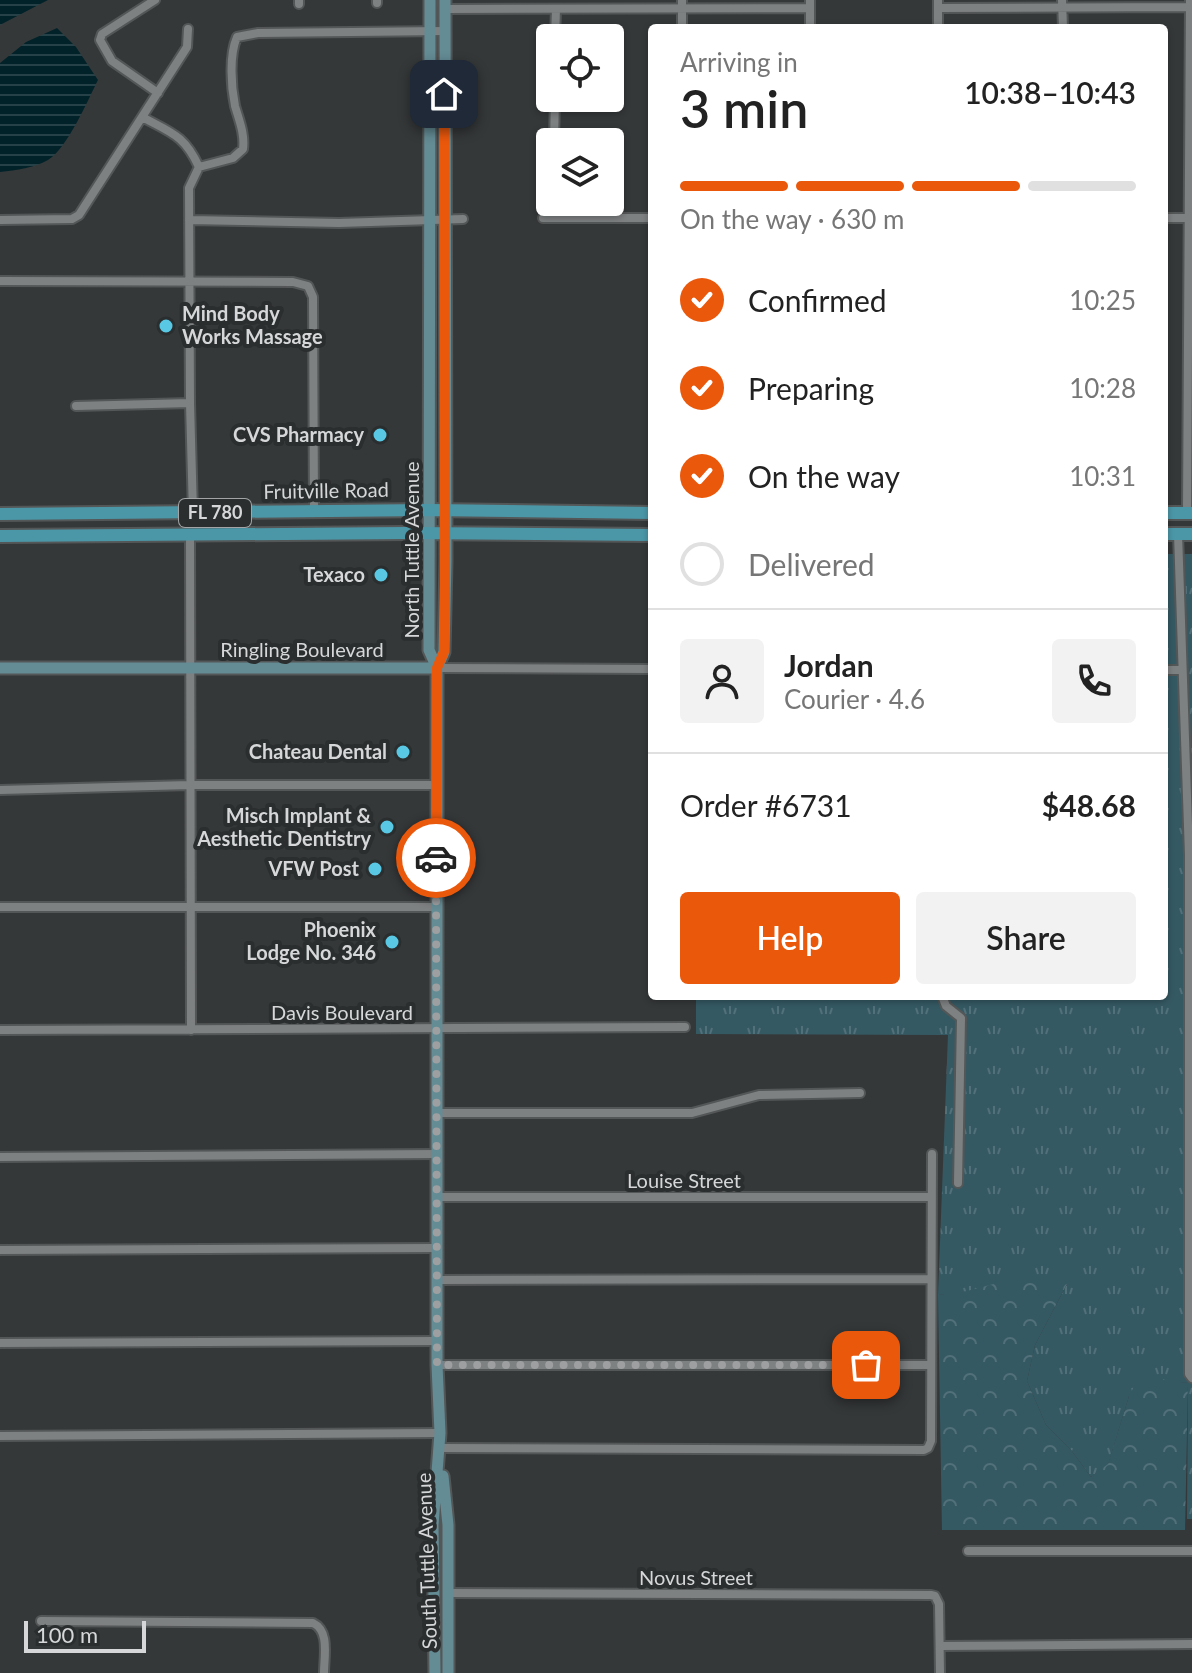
<!DOCTYPE html>
<meta charset="utf-8">
<style>
body{margin:0;font-family:Lato,sans-serif;background:#f2f2f2;color:#222;height:100vh;display:flex;flex-direction:column;font-size:30px;white-space:nowrap}
*{box-sizing:border-box;margin:0}
p{font-size:26px;color:#767676}
.icon{flex:none;width:44px;height:44px;fill:none;stroke:currentColor;stroke-width:2;stroke-linecap:round;stroke-linejoin:round}
.map{position:relative;flex:1;overflow:hidden}
.sheet{position:absolute;left:648px;top:24px;width:520px;height:976px;display:flex;flex-direction:column;background:#fff;border-radius:8px;box-shadow:0 2px 6px #0004}
.sheet>*{flex:none}
.tools{position:absolute;left:536px;top:24px;display:grid;gap:16px}
.tools a{display:grid;place-items:center;width:88px;height:88px;border-radius:8px;background:#fff;box-shadow:0 2px 6px #0004;font-size:40px}
.scale{position:absolute;left:24px;bottom:20px;width:122px;box-sizing:border-box;padding-left:8px;border:4px solid #d5d7d8;border-top:0;font-size:22px;line-height:28px;white-space:nowrap;color:#d5d7d8;-webkit-text-stroke:6px #2b2e2f;paint-order:stroke}
.pin{position:absolute;display:grid;place-items:center;width:68px;height:68px;color:#fff;margin:-34px;border-radius:16px;box-shadow:0 4px 12px #0006}
.courier{position:absolute;display:grid;place-items:center;width:80px;height:80px;margin:-40px;border:6px solid #ea580c;border-radius:50%;background:#fff;color:#222;box-shadow:0 2px 10px #0007}
.headline em{font-style:normal;font-weight:600}
.headline div{display:flex;flex-direction:column-reverse}
.headline{display:flex;align-items:center;justify-content:space-between;height:136px;padding:0 32px}
h1{font-size:52px;font-weight:600;line-height:60px}
.bar{display:grid;grid-template-columns:repeat(4,1fr);gap:12px 8px;align-content:center;height:96px;padding:0 32px}
.bar i{height:10px;border-radius:6px;background:#e0e0e0}
.bar .active{background:#ea580c}
.bar p{grid-column:span 4}
.line{display:flex;align-items:center;gap:20px;padding:0 32px;border-top:2px solid #e0e0e0}
.line div{flex:1}
.round{display:grid;place-items:center;flex:none;width:84px;height:84px;border-radius:8px;background:#f2f2f2}
ol{padding:0 32px;list-style:none}
li{display:flex;align-items:center;gap:24px;height:88px}
li p{margin-inline-start:auto}
li .icon{padding:8px;border-radius:50%;background:#ea580c;color:#fff;stroke-width:4}
li:last-child{color:#767676}
li i{width:44px;height:44px;border:4px solid #e0e0e0;border-radius:50%}
.button{display:flex;gap:16px;margin-top:auto;padding:16px 32px}
.button a{flex:1;height:92px;border-radius:8px;background:#ea580c;color:#fff;font-size:32px;font-weight:600;line-height:92px;text-align:center}
.button a+a{background:#f2f2f2;color:#222}
.map>svg:first-child{display:block}
.grass{fill:url(#grass-tufts)}
.forest{fill:url(#forest-crowns)}
.water{fill:url(#water-rules)}
.lines{fill:none;stroke-linecap:round;stroke-linejoin:round}
.street-casing{stroke:#545757;stroke-width:12}
.secondary-casing{stroke:#545757;stroke-width:15}
.primary-casing{stroke:#545757;stroke-width:16}
.street{stroke:#7e8182;stroke-width:8}
.secondary{stroke:#648c95;stroke-width:11}
.primary{stroke:#4b97a8;stroke-width:12}
.done{stroke:#9d9fa0;stroke-width:8;stroke-dasharray:0 14.4}
.route{stroke:#ea580c;stroke-width:10}
.poi-dot{fill:#59c8e4;stroke:#2b2e2f;stroke-width:3}
.labels{text-anchor:middle;stroke-width:8;stroke-linejoin:round;paint-order:stroke}
.shield{fill:#2b2e2f;stroke:#a2a4a5;stroke-width:2}
.shield-label{font-size:18px;font-weight:bold;fill:#d5d7d8}
.poi-label{font-size:20px;font-weight:bold;fill:#d5d7d8;stroke:#2b2e2f;text-anchor:end}
.street-label{font-size:20px;fill:#d5d7d8;stroke:#2b2e2f}
</style>
<div class="map">
<svg width="1192" height="1673" viewBox="0 0 1192 1673">
<defs>
<pattern id="grass-tufts" width="24" height="20" patternUnits="userSpaceOnUse" patternTransform="scale(2)"><rect width="24" height="20" fill="#355963"/><path d="M3 7l-1-3M5 7V3M7 7l1-3M15 17l-1-3M17 17v-4M19 17l1-3" fill="none" stroke="#517079"/></pattern>
<pattern id="forest-crowns" width="20" height="18" patternUnits="userSpaceOnUse" patternTransform="scale(2)"><rect width="20" height="18" fill="#355963"/><path d="M2 6a3 3 0 1 1 6 0M12 15a3 3 0 1 1 6 0" fill="none" stroke="#517079"/></pattern>
<pattern id="water-rules" width="6" height="5" patternUnits="userSpaceOnUse" patternTransform="scale(2)"><rect width="6" height="5" fill="#022229"/><path d="M0 2.5h6" fill="none" stroke="#264147"/></pattern>
</defs>
<rect width="100%" height="100%" fill="#353839"/>
<path class="grass" d="M 1164,554 L 1174,554 L 1177,665 L 1164,665 Z
M 1183,554 L 1192,554 L 1192,810 Z
M 1164,675 L 1178,675 L 1185,855 L 1184,1366 L 1188,1381 L 1192,855 L 1192,1519 L 1187,1519 L 1188,1383 L 1165,1381 L 1129,1396 L 1108,1465 L 1091,1477 L 1071,1450 L 1046,1425 L 1027,1381 L 1035,1345 L 1067,1284 L 938,1295 L 948,1035 L 696,1034 L 696,996 L 937,996 L 943,1009 L 956,1020 L 954,1187 L 962,1187 L 963,1031 L 966,1017 L 952,1006 L 946,996 L 1164,996 Z"/>
<path class="forest" d="M 1005,1281 L 1053,1281 L 1067,1284 L 1035,1345 L 1027,1381 L 1046,1425 L 1071,1450 L 1091,1477 L 1108,1464 L 1129,1396 L 1143,1370 L 1165,1380 L 1188,1383 L 1185,1530 L 942,1530 L 938,1295 L 967,1291 Z"/>
<path class="water" d="M 0,0 L 48,0 L 0,25 Z
M 57,28 L 76,47 L 98,80 C 88,100 67,149 48,160 C 34,168 17,170 0,172 L 0,63 L 26,42 Z"/>
<g class="lines">
<defs>
<path id="street" d="M 155,0 L 102,34 L 100,40 L 112,61 L 158,93
M 299,0 L 299,4
M 1062,0 L 1063,28
M 377,3 L 377,0
M 938,8 L 1192,7
M 445,9 L 810,8
M 682,28 L 682,0
M 810,28 L 810,0
M 938,28 L 938,0
M 555,38 L 556,9
M 144,118 C 172,133 185,136 199,167 L 189,188 L 190,403 L 193,513
M 554,142 L 555,98
M 199,167 L 233,158 L 243,149 C 245,134 239,120 235,106 C 231,86 229,55 237,37 L 258,33 L 445,31
M 543,218 L 652,218
M 553,218 L 554,202
M 1164,218 L 1191,218
M 0,220 L 72,219 L 79,215 L 187,47 L 188,29
M 189,220 L 339,223 L 463,219
M 0,281 L 293,282 L 308,286 L 313,297 L 314,511
M 76,406 L 190,403
M 1187,513 L 1190,0
M 1178,534 L 1189,855 L 1189,1374 L 1192,1378
M 190,535 L 191,1030
M 437,668 L 652,669
M 1164,670 L 1182,670
M 0,790 L 190,785 L 437,785
M 0,907 L 438,907
M 942,996 L 946,1006 L 961,1018 L 958,1183
M 0,1030 L 685,1027
M 438,1113 L 692,1113 L 759,1095 L 860,1093
M 0,1157 L 438,1154
M 438,1197 L 931,1197
M 0,1250 L 438,1248
M 437,1280 L 931,1279
M 0,1343 L 438,1341
M 437,1365 L 930,1365
M 0,1436 L 440,1433
M 440,1448 L 924,1450 L 928,1448 L 931,1441 L 932,1154
M 968,1551 L 1192,1551
M 447,1593 L 931,1595 L 935,1596 L 939,1604 L 940,1673
M 41,1621 L 313,1623 C 330,1631 324,1656 324,1673
M 940,1646 L 1192,1644"/>
<path id="secondary" d="M 430,0 L 429,650 L 437,668
M 0,668 L 437,668
M 443,1476 L 448,1525 L 448,1673
M 435,1673 L 433,1525 L 440,1433 L 437,1365 L 437,668 L 444,652 L 446,561 L 445,0"/>
<path id="primary" d="M 1164,513 L 1192,513
M 0,514 L 430,510 L 652,513
M 1164,534 L 1192,534
M 0,536 L 407,533 L 652,535"/>
</defs>
<use href="#street" class="street-casing"/>
<use href="#secondary" class="secondary-casing"/>
<use href="#primary" class="primary-casing"/>
<use href="#street" class="street"/>
<use href="#secondary" class="secondary"/>
<use href="#primary" class="primary"/>
</g>
<g class="lines">
<path class="done" d="M 436,858 L 437,1365 L 866,1365"/>
<path class="route" d="M 436,858 L 437,668 L 444,652 L 445,605 L 444,94"/>
</g>
<g class="poi-dot">
<circle cx="166" cy="326" r="8"/>
<circle cx="380" cy="435" r="8"/>
<circle cx="381" cy="575" r="8"/>
<circle cx="403" cy="752" r="8"/>
<circle cx="387" cy="827" r="8"/>
<circle cx="375" cy="869" r="8"/>
<circle cx="392" cy="942" r="8"/>
</g>
<g class="labels">
<rect class="shield" x="179" y="499" width="72" height="28" rx="6"/>
<g class="shield-label">
<text x="215" y="519">FL 780</text>
</g>
<g class="poi-label">
<text x="182" y="321" text-anchor="start">Mind Body<tspan x="182" dy="23">Works Massage</tspan></text>
<text x="364" y="442">CVS Pharmacy</text>
<text x="365" y="582">Texaco</text>
<text x="387" y="759">Chateau Dental</text>
<text x="371" y="823">Misch Implant &amp;<tspan x="371" dy="23">Aesthetic Dentistry</tspan></text>
<text x="359" y="876">VFW Post</text>
<text x="376" y="937">Phoenix<tspan x="376" dy="23">Lodge No. 346</tspan></text>
</g>
<g class="street-label">
<text transform="translate(326 491) rotate(-1)" y="7">Fruitville Road</text>
<text transform="translate(412 550) rotate(-90)" y="7">North Tuttle Avenue</text>
<text x="302" y="657">Ringling Boulevard</text>
<text x="342" y="1020">Davis Boulevard</text>
<text x="684" y="1188">Louise Street</text>
<text transform="translate(427 1561) rotate(-92)" y="7">South Tuttle Avenue</text>
<text x="696" y="1585">Novus Street</text>
</g>
</g>
</svg>
<div class="tools">
<a><svg class="icon" aria-label="locate" viewBox="0 0 24 24"><circle cx="12" cy="12" r="6"/><path d="M12 2v4M12 18v4M2 12h4M18 12h4"/></svg></a>
<a><svg class="icon" aria-label="layers" viewBox="0 0 24 24"><path d="M12 4l9 5-9 5-9-5zM3 14l9 5 9-5"/></svg></a>
</div>
<div class="scale">100 m</div>
<div class="pin" style="left:866px;top:1365px;background:#ea580c"><svg class="icon" aria-label="bag" viewBox="0 0 24 24"><path d="M5 8h14l-1 12H6zM9 8a3 3 0 0 1 6 0"/></svg></div>
<div class="pin" style="left:444px;top:94px;background:#1f2937"><svg class="icon" aria-label="home" viewBox="0 0 24 24"><path d="M3 11l9-7 9 7M6 9v11h12V9"/></svg></div>
<div class="courier" style="left:436px;top:858px"><svg class="icon" aria-label="car" viewBox="0 0 24 24"><path d="M5 17H2v-5l4-1 3-4h7l3 4 3 1v5h-3M9 17h6M6 11h13"/><circle cx="7" cy="17" r="2"/><circle cx="17" cy="17" r="2"/></svg></div>
<section class="sheet">
<div class="headline"><div><h1>3 min</h1><p>Arriving in</p></div><em>10:38–10:43</em></div>
<div class="bar"><i class="active"></i><i class="active"></i><i class="active"></i><i></i><p>On the way · 630 m</p></div>
<ol>
<li><svg class="icon" aria-label="check" viewBox="0 0 24 24"><path d="M5 12l5 5 9-10"/></svg>Confirmed<p>10:25</p></li>
<li><svg class="icon" aria-label="check" viewBox="0 0 24 24"><path d="M5 12l5 5 9-10"/></svg>Preparing<p>10:28</p></li>
<li><svg class="icon" aria-label="check" viewBox="0 0 24 24"><path d="M5 12l5 5 9-10"/></svg>On the way<p>10:31</p></li>
<li><i></i>Delivered</li>
</ol>
<div class="line" style="height:144px"><a class="round"><svg class="icon" aria-label="person" viewBox="0 0 24 24"><circle cx="12" cy="8" r="4"/><path d="M4 21q1-7 8-7t8 7"/></svg></a><div><b>Jordan</b><p>Courier · 4.6</p></div><a class="round"><svg class="icon" aria-label="phone" viewBox="0 0 24 24"><path d="M5 4h4l2 5-3 2q2 4 5 5l2-3 5 2v4C11 20 4 13 5 4z"/></svg></a></div>
<div class="line" style="height:104px"><div>Order #6731</div><b>$48.68</b></div>
<div class="button"><a>Help</a><a>Share</a></div>
</section>
</div>
